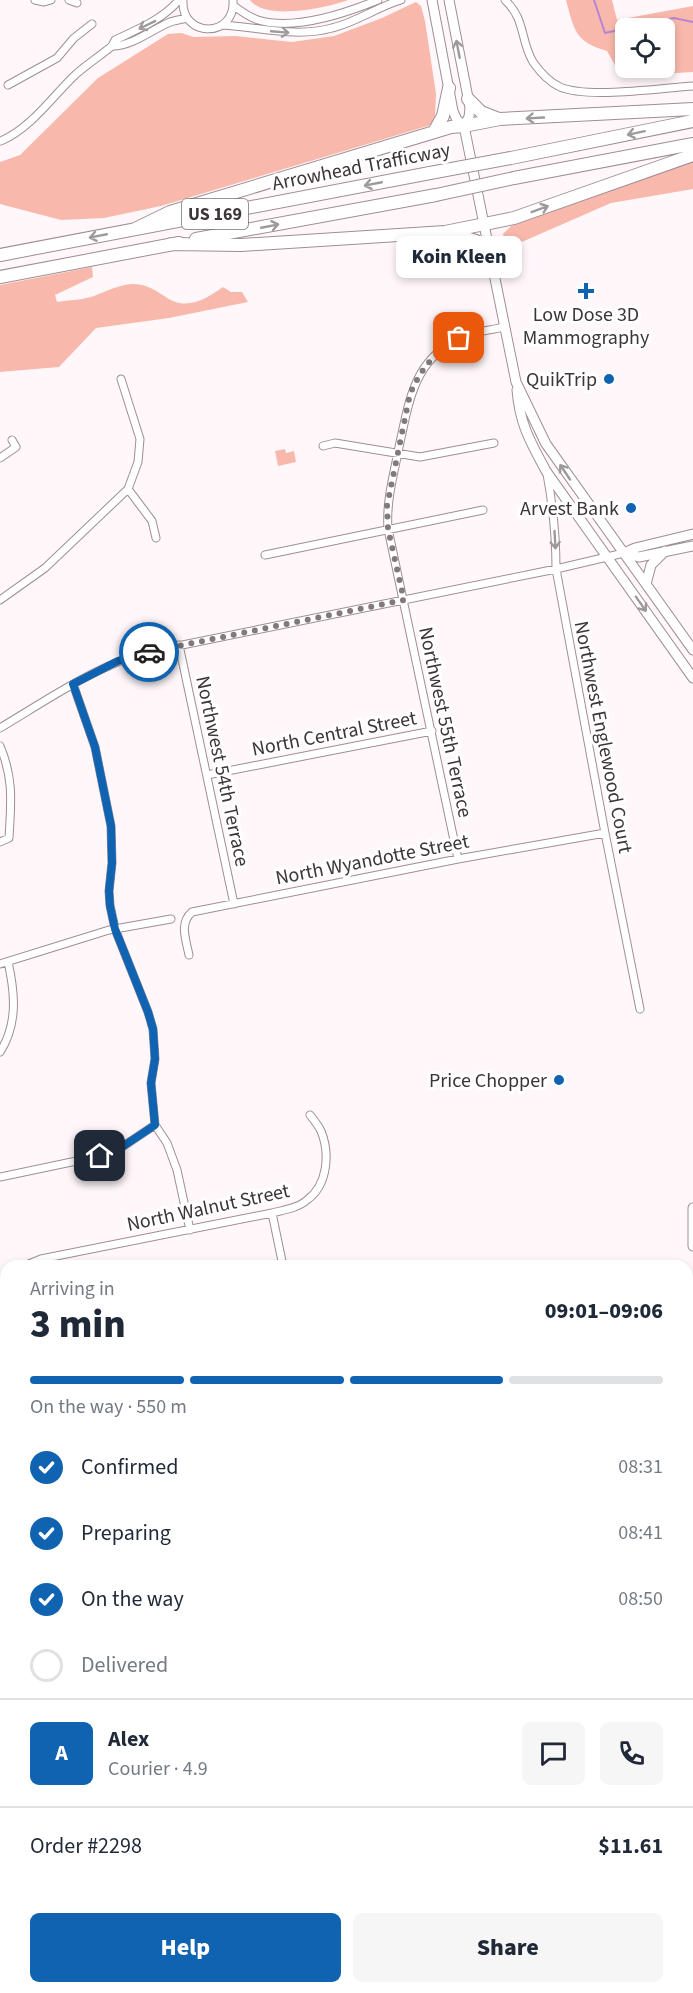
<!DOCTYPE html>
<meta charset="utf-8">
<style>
body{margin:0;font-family:"Source Sans 3",sans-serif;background:#f6f6f7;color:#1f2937;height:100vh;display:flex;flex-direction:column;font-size:22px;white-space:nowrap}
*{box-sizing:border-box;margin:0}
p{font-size:20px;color:#747a83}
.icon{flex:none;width:33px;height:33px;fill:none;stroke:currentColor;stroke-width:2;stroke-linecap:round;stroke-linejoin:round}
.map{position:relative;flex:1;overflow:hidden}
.drawer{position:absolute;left:0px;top:1260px;width:693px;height:734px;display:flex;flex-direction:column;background:#fff;border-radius:18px 18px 0 0;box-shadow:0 3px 9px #0003}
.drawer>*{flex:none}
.fabs{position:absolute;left:615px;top:18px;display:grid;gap:12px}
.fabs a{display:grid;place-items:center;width:60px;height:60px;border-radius:9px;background:#fff;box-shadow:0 3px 9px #0003;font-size:30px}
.pin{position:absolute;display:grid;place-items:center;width:51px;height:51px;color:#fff;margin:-26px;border-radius:12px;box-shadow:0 3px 9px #0006}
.courier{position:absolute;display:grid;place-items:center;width:60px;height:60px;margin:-30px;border:4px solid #1063b1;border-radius:50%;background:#fff;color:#222;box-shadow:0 2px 8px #0007}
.bubble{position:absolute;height:42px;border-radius:9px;background:#fff;box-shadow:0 3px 9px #0003;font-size:20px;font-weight:800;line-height:42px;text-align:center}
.overview em{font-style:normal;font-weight:800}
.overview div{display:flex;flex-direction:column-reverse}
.overview{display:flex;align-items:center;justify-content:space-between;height:102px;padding:0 30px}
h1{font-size:39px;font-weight:800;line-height:45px}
.bar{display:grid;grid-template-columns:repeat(4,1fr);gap:9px 6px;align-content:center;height:72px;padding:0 30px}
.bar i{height:8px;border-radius:4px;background:#e0e1e3}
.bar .active{background:#1063b1}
.bar p{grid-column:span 4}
.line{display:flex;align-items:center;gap:15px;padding:0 30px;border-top:2px solid #e0e1e3}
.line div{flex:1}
.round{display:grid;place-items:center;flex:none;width:63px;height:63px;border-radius:9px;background:#f6f6f7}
ol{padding:0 30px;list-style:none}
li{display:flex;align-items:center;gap:18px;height:66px}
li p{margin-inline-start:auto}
li .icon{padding:6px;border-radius:50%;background:#1063b1;color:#fff;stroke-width:4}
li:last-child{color:#747a83}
li i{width:33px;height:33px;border:3px solid #e0e1e3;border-radius:50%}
.cta{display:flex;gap:12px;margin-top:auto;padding:12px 30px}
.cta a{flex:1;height:69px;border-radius:9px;background:#1063b1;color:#fff;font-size:24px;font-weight:800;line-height:69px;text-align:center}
.cta a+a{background:#f6f6f7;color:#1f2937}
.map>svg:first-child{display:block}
.green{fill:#f8b9ac;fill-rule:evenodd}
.water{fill:#b685d3}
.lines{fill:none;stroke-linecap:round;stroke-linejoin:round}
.stream{stroke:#b685d3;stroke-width:2}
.street-casing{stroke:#9f8e94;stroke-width:9}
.secondary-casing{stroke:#9f8e94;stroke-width:11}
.highway-casing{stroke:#9f8e94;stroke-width:14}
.street{stroke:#fff;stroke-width:7}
.secondary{stroke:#fff;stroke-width:9}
.highway{stroke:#fff;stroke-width:12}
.highway-bridge-casing{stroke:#9f8e94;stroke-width:14;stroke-linecap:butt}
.highway-bridge{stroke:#fff;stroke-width:12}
.oneway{stroke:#9e9a9c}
.done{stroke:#81797c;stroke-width:6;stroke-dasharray:0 10.8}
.route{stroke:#1063b1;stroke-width:8}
.poi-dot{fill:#1063b1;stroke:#fff;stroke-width:2}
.labels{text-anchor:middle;stroke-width:6;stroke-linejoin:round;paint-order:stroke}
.shield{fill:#fff;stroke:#777274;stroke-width:1.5}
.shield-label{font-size:18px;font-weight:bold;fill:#3d3538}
.street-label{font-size:20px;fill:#3d3538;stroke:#fff}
.poi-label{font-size:20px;fill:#3d3538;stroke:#fff;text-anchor:end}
</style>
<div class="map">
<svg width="693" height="1993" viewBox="0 0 693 1993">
<rect width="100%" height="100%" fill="#fff7fa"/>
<path class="green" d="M 250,0 L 348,0 C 327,8 265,21 250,0 Z
M 566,0 L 612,0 L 617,20 L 693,6 L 693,72 L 621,76 L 607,51 C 575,42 574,30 566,0 ZM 626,28 L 664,28 L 664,68 L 626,68 Z
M 416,2 L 421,6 L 425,21 L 436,94 L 435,116 L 431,125 L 161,206 L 104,218 L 61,220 L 0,204 L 0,162 L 20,155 L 98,78 L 168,34 L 181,33 L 194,37 L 235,36 L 292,42 L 334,36 L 382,18 Z
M 693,161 L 693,189 L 611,203 L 506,249 L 503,234 L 512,225 Z
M 92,267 L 93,277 L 55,295 L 57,302 C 69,300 83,300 94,296 C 107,291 118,285 133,284 C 155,284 165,301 180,303 C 195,306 212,295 223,287 L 231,292 L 242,292 L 248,302 L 169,318 L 96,328 L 59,367 L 0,372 L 0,285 Z
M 285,449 L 286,453 L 294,451 L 296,462 L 278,466 L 275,451 Z
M 693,1869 L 693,1993 L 280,1993 L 279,1988 L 687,1988 L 687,1870 Z"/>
<path class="water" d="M 433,1988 L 587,1988 L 573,1993 L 426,1993 Z"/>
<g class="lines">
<path class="stream" d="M 594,0 L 605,33 L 674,18 L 693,22"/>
<defs>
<path id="street" d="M 35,0 L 44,2 L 51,0
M 69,0 L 77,3
M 183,0 C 181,39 236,38 233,0
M 505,0 C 526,20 520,40 533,62 C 540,72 549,82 560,87 C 588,99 660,88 693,86
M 234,6 C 242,12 249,17 258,20 C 294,31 346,13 378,0
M 222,25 C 260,27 295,38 332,28 C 357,22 377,7 401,0
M 112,46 C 130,47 152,30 168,23 C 174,20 181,20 187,18
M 8,85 L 57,58 L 74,38 L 92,24
M 1,141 C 32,127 51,98 75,75 C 86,65 100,56 112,46 L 115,40 C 138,29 162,20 179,0
M 323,446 L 335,443 L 420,457 L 494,443
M 0,458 L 16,447 L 12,440
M 547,474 C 553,506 556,537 556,569 L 605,833 L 640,1009
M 128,489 L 152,521 L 156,538
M 265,555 L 483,510
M 0,600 L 45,568 L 128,489 L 138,462 L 140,439 L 121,379
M 179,645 L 234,904
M 73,684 L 95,747 L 111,826 L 112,863 L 109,891 L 110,905 L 115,929 L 148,1012 L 153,1029 L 155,1059 L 151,1083 L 155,1125 L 167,1143 L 177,1170 L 190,1230
M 0,728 C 45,701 89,671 138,654 L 556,569 L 624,553
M 0,746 C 14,779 11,803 9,838 L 0,842
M 207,775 L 432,731
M 458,859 L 388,529 C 386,500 394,474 399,447 C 410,398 414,355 468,335 C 479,331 492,330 504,327
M 189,955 C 186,940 179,923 192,912 L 458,859 L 605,833
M 0,964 L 109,930 L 171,919
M 0,1052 C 18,1024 15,993 8,962
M 0,1177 L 100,1156 L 122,1147 L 155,1125
M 272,1213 L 283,1266
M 24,1266 L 41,1259 L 272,1213 C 284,1210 298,1208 307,1200 C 328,1185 330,1153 321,1131 C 318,1125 314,1120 310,1115
M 0,1282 L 6,1278
M 687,1710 L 693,1709"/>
<path id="secondary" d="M 432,0 L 453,111 L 457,120 L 464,126 L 516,382 L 546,444 L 693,650
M 449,0 L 470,108 L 469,117 L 464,126
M 517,390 C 520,425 530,441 546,471 L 693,678
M 624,553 L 635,548 L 693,534
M 624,553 L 639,557 L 693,546
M 646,584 L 651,565 L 665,551
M 693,1208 L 693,1246
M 687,1423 L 693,1422
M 687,1434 L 693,1433
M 0,1568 L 6,1567"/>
<path id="highway" d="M 468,99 L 481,112 L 499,119
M 434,132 L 443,116 L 449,88
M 511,158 L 693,121
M 514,178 L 693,144
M 135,229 L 170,212 L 451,127 L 464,126 L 500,119 L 693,109
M 449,233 L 476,241 L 489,251
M 196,239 L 436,195
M 171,244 L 241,245 L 445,232 L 514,218 L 693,155
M 0,255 L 430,173
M 0,277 L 179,243"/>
</defs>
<use href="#street" class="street-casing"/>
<use href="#secondary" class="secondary-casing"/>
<use href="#highway" class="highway-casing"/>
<use href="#street" class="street"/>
<use href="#secondary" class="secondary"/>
<use href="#highway" class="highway"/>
<defs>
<path id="highway-bridge" d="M 430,173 L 511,158
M 436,195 L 514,178"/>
</defs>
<use href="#highway-bridge" class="highway-bridge-casing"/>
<use href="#highway-bridge" class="highway-bridge"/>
</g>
<defs><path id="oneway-shaft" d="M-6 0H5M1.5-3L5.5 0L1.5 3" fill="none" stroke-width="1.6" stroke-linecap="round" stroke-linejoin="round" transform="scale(1.5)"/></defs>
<g class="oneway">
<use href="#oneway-shaft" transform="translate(147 25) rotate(154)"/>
<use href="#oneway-shaft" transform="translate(280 32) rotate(5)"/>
<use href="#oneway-shaft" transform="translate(458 49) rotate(-101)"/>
<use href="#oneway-shaft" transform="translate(535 118) rotate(177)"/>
<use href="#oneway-shaft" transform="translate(636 133) rotate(168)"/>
<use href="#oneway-shaft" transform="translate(373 184) rotate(169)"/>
<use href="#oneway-shaft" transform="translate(540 209) rotate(-20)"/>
<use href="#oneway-shaft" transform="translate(270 226) rotate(-11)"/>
<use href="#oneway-shaft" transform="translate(98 236) rotate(169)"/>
<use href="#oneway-shaft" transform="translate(565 472) rotate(-124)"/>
<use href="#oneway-shaft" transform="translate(555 540) rotate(87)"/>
<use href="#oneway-shaft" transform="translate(641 604) rotate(55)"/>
</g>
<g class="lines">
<path class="done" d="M 149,652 L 404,600 L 388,529 L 387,506 L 410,394 C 421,369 435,351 459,338"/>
<path class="route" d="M 100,1156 L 122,1147 L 155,1125 L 151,1083 L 155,1059 L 153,1029 L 148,1012 L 115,929 L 110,906 L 109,891 L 112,863 L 111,826 L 95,747 L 73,684 L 118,661 L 149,652"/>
</g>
<g class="poi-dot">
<path d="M583 282h6v6h6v6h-6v6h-6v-6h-6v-6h6z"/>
<circle cx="609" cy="379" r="6"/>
<circle cx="631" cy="508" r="6"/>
<circle cx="559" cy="1080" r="6"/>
</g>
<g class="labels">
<rect class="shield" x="182" y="199" width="66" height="30" rx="4.5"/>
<g class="shield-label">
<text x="215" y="220">US 169</text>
</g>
<g class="street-label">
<text transform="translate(361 166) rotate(-11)" y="7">Arrowhead Trafficway</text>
<text transform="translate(446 722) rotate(78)" y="7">Northwest 55th Terrace</text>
<text transform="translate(334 733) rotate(-11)" y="7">North Central Street</text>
<text transform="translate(604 737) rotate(79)" y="7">Northwest Englewood Court</text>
<text transform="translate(223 771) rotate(78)" y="7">Northwest 54th Terrace</text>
<text transform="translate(372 859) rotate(-11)" y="7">North Wyandotte Street</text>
<text transform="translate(208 1207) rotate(-12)" y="7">North Walnut Street</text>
</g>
<g class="poi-label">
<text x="586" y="321" text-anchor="middle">Low Dose 3D<tspan x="586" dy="23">Mammography</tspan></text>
<text x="597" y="386">QuikTrip</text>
<text x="619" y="515">Arvest Bank</text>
<text x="547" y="1087">Price Chopper</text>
</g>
</g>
</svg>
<div class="fabs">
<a><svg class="icon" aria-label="locate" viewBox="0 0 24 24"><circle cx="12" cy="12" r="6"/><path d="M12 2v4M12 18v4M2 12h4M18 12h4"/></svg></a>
</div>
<div class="pin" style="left:459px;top:338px;background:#ea580c"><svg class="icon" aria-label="bag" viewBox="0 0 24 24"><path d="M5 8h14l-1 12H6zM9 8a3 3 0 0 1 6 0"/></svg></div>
<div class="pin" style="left:100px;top:1156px;background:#1f2937"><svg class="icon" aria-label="home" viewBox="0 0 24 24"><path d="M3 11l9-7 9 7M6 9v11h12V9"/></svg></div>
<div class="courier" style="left:149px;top:652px"><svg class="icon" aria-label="car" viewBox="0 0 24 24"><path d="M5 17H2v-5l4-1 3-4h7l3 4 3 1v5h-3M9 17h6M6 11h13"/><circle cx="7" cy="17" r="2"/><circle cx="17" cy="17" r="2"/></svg></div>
<div class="bubble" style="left:396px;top:236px;width:126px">Koin Kleen</div>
<section class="drawer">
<div class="overview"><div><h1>3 min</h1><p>Arriving in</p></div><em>09:01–09:06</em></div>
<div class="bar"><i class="active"></i><i class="active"></i><i class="active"></i><i></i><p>On the way · 550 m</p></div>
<ol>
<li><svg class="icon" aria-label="check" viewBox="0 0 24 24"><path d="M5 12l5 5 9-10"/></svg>Confirmed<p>08:31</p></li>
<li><svg class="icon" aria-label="check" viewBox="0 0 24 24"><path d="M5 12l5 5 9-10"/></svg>Preparing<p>08:41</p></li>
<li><svg class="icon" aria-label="check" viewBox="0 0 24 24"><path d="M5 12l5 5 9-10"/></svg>On the way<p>08:50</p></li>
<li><i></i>Delivered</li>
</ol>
<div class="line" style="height:108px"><b class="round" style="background:#1063b1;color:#fff">A</b><div><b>Alex</b><p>Courier · 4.9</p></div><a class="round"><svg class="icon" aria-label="chat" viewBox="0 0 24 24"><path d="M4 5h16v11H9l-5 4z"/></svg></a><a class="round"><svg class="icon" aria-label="phone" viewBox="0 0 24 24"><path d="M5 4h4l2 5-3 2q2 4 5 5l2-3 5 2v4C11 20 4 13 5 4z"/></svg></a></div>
<div class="line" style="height:78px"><div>Order #2298</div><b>$11.61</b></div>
<div class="cta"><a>Help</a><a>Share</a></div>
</section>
</div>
